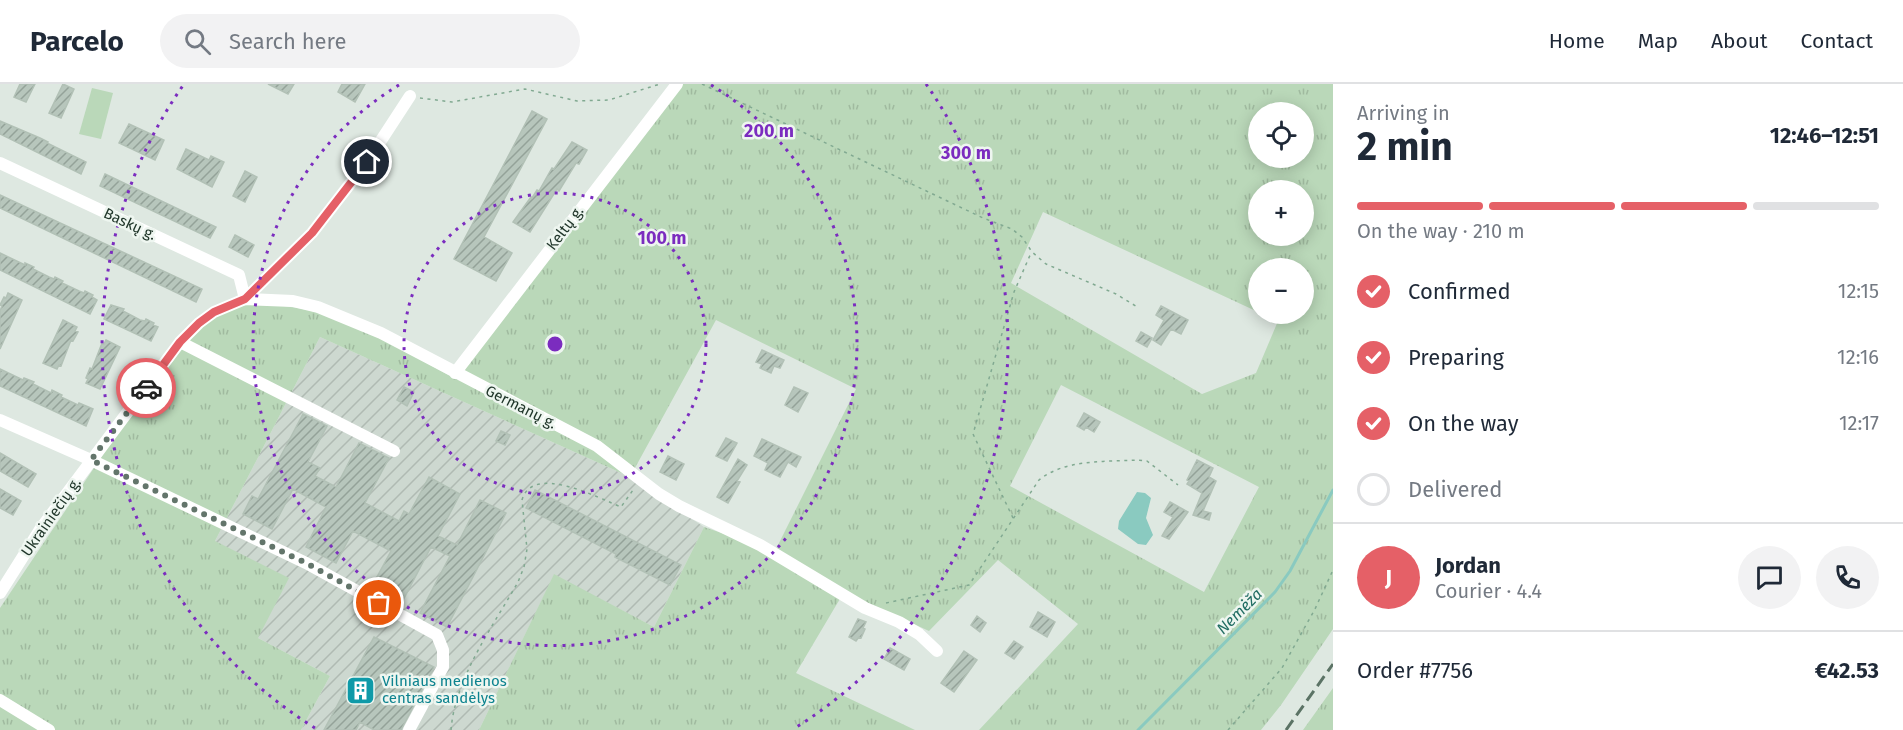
<!DOCTYPE html>
<meta charset="utf-8">
<style>
body{margin:0;font-family:"Fira Sans",sans-serif;background:#f2f2f3;color:#1f2937;height:100vh;display:flex;flex-direction:column;font-size:22px;white-space:nowrap}
*{box-sizing:border-box;margin:0}
p{font-size:20px;color:#747a83}
.icon{flex:none;width:33px;height:33px;fill:none;stroke:currentColor;stroke-width:2;stroke-linecap:round;stroke-linejoin:round}
.map{position:relative;flex:1;overflow:hidden}
.panel{display:flex;flex-direction:column;background:#fff;width:570px}
.panel>*{flex:none}
.tools{position:absolute;left:1248px;top:18px;display:grid;gap:12px}
.tools a{display:grid;place-items:center;width:66px;height:66px;border-radius:50%;background:#fff;box-shadow:0 3px 15px #0003;font-size:30px}
.pin{position:absolute;display:grid;place-items:center;width:51px;height:51px;color:#fff;margin:-26px;border:3px solid #fff;border-radius:50%;box-shadow:0 2px 6px #0007}
.courier{position:absolute;display:grid;place-items:center;width:60px;height:60px;margin:-30px;border:4px solid #e56067;border-radius:50%;background:#fff;color:#222;box-shadow:0 2px 8px #0007}
.overview em{font-style:normal;font-weight:700}
.overview div{display:flex;flex-direction:column-reverse}
.overview{display:flex;align-items:center;justify-content:space-between;height:102px;padding:0 24px}
h1{font-size:39px;font-weight:700;line-height:45px}
.bar{display:grid;grid-template-columns:repeat(4,1fr);gap:9px 6px;align-content:center;height:72px;padding:0 24px}
.bar i{height:8px;border-radius:4px;background:#e0e1e3}
.bar .selected{background:#e56067}
.bar p{grid-column:span 4}
.line{display:flex;align-items:center;gap:15px;padding:0 24px;border-top:2px solid #e0e1e3}
.line div{flex:1}
.round{display:grid;place-items:center;flex:none;width:63px;height:63px;border-radius:32px;background:#f2f2f3}
ol{padding:0 24px;list-style:none}
li{display:flex;align-items:center;gap:18px;height:66px}
li p{margin-inline-start:auto}
li .icon{padding:6px;border-radius:50%;background:#e56067;color:#fff;stroke-width:4}
li:last-child{color:#747a83}
li i{width:33px;height:33px;border:3px solid #e0e1e3;border-radius:50%}
header{display:flex;align-items:center;gap:36px;box-sizing:border-box;height:84px;padding:0 30px;background:#fff;border-bottom:2px solid #e0e1e3}
header strong{font-size:28px}
nav{display:flex;gap:33px;margin-inline-start:auto;font-size:21px}
.search{width:420px;height:54px;background:#f2f2f3;display:flex;align-items:center;gap:15px;box-sizing:border-box;padding:0 21px;border-radius:33px;color:#747a83;font-size:22px}
main{display:flex;flex:1;min-height:0}
.map>svg:first-child{display:block}
.industrial{fill:url(#industrial-furrows)}
.grass{fill:url(#grass-tufts);fill-rule:evenodd}
.pitch{fill:#bad8b9}
.water{fill:#8acac0}
.lines{fill:none;stroke-linecap:round;stroke-linejoin:round}
.stream{stroke:#8acac0;stroke-width:3}
.building{fill:url(#building-hatch);stroke:#b2c1b6;stroke-width:1.5}
.path{stroke:#81a991;stroke-width:1.5;stroke-dasharray:3 4.5;stroke-linecap:butt}
.minor{stroke:#fff;stroke-width:12}
.rail{stroke:#5b7365;stroke-width:3;stroke-dasharray:12 6;stroke-linecap:butt}
.done{stroke:#63756b;stroke-width:6;stroke-dasharray:0 10.8}
.route{stroke:#e56067;stroke-width:8}
.ring{fill:none;stroke:#7b2cbf;stroke-width:3;stroke-dasharray:3 6}
.labels{text-anchor:middle;stroke-width:5;stroke-linejoin:round;paint-order:stroke}
.street-label{font-size:15px;fill:#21372b;stroke:#eef6f0}
.culture-label{font-size:15px;fill:#0d838f;stroke:#eef6f0;text-anchor:start}
.water-label{font-size:16px;font-style:italic;fill:#216d63;stroke:#eef6f0}
.centre{fill:#7b2cbf;stroke:#eef6f0;stroke-width:3}
.ring-label{font-size:18px;text-anchor:middle;font-weight:bold;fill:#7b2cbf;stroke:#eef6f0;stroke-width:5;stroke-linejoin:round;paint-order:stroke}
</style>
<header>
<strong>Parcelo</strong>
<div class="search"><svg class="icon" aria-label="search" viewBox="0 0 24 24"><circle cx="10" cy="10" r="6"/><path d="M15 15l6 6"/></svg>Search here</div>
<nav><a>Home</a><a>Map</a><a>About</a><a>Contact</a></nav>
</header>
<main>
<div class="map">
<svg width="1333" height="646" viewBox="0 0 1333 646">
<defs>
<pattern id="industrial-furrows" width="10" height="10" patternUnits="userSpaceOnUse" patternTransform="scale(1.5)"><rect width="10" height="10" fill="#cdd8d0"/><path d="M-1 1l2-2M0 10L10 0M9 11l2-2" fill="none" stroke="#b0bab3"/></pattern>
<pattern id="grass-tufts" width="24" height="20" patternUnits="userSpaceOnUse" patternTransform="scale(1.5)"><rect width="24" height="20" fill="#bad8b9"/><path d="M3 7l-1-3M5 7V3M7 7l1-3M15 17l-1-3M17 17v-4M19 17l1-3" fill="none" stroke="#a0ba9f"/></pattern>
<pattern id="building-hatch" width="6" height="6" patternUnits="userSpaceOnUse" patternTransform="scale(1.5)"><rect width="6" height="6" fill="#b7c6bc"/><path d="M-1 1l2-2M0 6l6-6M5 7l2-2" fill="none" stroke="#94a299"/></pattern>
</defs>
<rect width="100%" height="100%" fill="#dee8e1"/>
<path class="industrial" d="M 320,253 L 630,393 L 704,443 L 654,543 L 554,491 L 479,646 L 301,646 L 330,592 L 258,554 L 215,457 Z"/>
<path class="grass" d="M 682,0 L 1333,0 L 1333,545 L 1281,621 L 1261,646 L 979,646 L 1078,540 L 998,476 L 929,547 L 844,508 L 796,589 L 915,646 L 479,646 L 554,490 L 654,543 L 704,443 L 775,467 L 856,305 L 716,236 L 630,393 L 320,253 L 215,457 L 289,494 L 258,554 L 330,592 L 301,646 L 0,646 L 0,524 L 112,357 L 195,248 C 210,236 228,224 247,221 C 260,218 272,220 284,222 C 346,229 399,264 452,293 ZM 1258,28 L 1304,28 L 1304,74 L 1258,74 ZM 1258,106 L 1304,106 L 1304,152 L 1258,152 ZM 1043,128 L 1258,228 L 1258,184 L 1304,184 L 1304,230 L 1263,230 L 1278,237 L 1256,289 L 1202,310 L 1011,199 ZM 1061,301 L 1259,403 L 1204,508 L 1010,402 Z
M 1333,604 L 1333,646 L 1303,646 Z"/>
<path class="pitch" d="M 92,4 L 113,9 L 101,55 L 79,50 Z"/>
<path class="water" d="M 1137,408 L 1145,409 L 1151,414 L 1146,434 L 1153,451 L 1146,461 L 1138,460 L 1118,445 L 1119,437 Z"/>
<g class="lines">
<path class="stream" d="M 1138,646 L 1275,508 L 1290,487 L 1333,406"/>
</g>
<path class="building" d="M 20,0 L 35,0 L 26,18 L 14,13 Z
M 63,0 L 74,5 L 61,34 L 49,29 Z
M 268,0 L 294,0 L 288,10 Z
M 342,0 L 365,0 L 355,18 L 338,8 Z
M 532,27 L 547,35 L 484,153 L 512,169 L 496,197 L 454,175 Z
M 0,37 L 40,54 L 48,58 L 47,59 L 86,78 L 81,90 L 0,50 Z
M 129,40 L 164,56 L 155,76 L 119,59 Z
M 572,58 L 587,66 L 579,80 L 576,79 L 559,107 L 557,105 L 530,148 L 513,138 L 531,113 L 532,114 L 537,106 L 539,107 L 552,84 L 554,85 Z
M 186,65 L 209,76 L 211,72 L 224,78 L 212,103 L 177,85 Z
M 245,87 L 257,93 L 245,118 L 233,112 Z
M 105,90 L 216,143 L 210,154 L 100,102 Z
M 0,111 L 202,205 L 196,218 L 0,124 Z
M 235,151 L 254,161 L 248,173 L 229,163 Z
M 0,169 L 25,181 L 25,179 L 34,183 L 33,185 L 49,193 L 54,195 L 55,193 L 63,197 L 62,199 L 79,207 L 84,209 L 85,207 L 93,211 L 92,213 L 97,216 L 90,230 L 0,186 Z
M 8,209 L 22,216 L 0,265 L 0,227 L 2,222 L 0,221 L 4,213 L 6,214 Z
M 111,221 L 124,225 L 123,227 L 140,236 L 145,237 L 146,235 L 154,239 L 153,241 L 158,243 L 151,257 L 104,235 Z
M 1161,222 L 1188,236 L 1181,250 L 1171,245 L 1161,261 L 1153,256 L 1164,236 L 1156,231 Z
M 63,236 L 77,243 L 75,247 L 78,248 L 73,257 L 71,256 L 61,282 L 59,281 L 57,285 L 43,279 Z
M 1141,248 L 1152,254 L 1147,263 L 1136,257 Z
M 106,256 L 120,263 L 100,305 L 86,299 L 88,295 L 86,294 L 90,284 L 92,285 L 102,259 L 104,260 Z
M 762,266 L 784,276 L 780,284 L 774,282 L 771,289 L 760,284 L 762,280 L 756,278 Z
M 0,285 L 23,296 L 24,294 L 34,298 L 33,300 L 51,309 L 52,306 L 62,311 L 61,313 L 78,321 L 79,319 L 93,325 L 86,342 L 0,302 Z
M 404,303 L 414,308 L 407,322 L 397,316 Z
M 794,303 L 808,309 L 798,328 L 785,321 Z
M 1084,329 L 1100,338 L 1094,348 L 1086,343 L 1084,346 L 1077,342 Z
M 303,330 L 327,342 L 308,378 L 320,384 L 315,392 L 336,403 L 359,359 L 389,374 L 365,419 L 399,437 L 404,427 L 409,430 L 429,393 L 460,410 L 438,452 L 457,461 L 480,416 L 506,429 L 447,543 L 420,529 L 450,472 L 431,463 L 401,520 L 371,504 L 391,467 L 353,447 L 336,479 L 306,463 L 326,423 L 293,405 L 272,445 L 243,430 L 252,412 L 258,415 Z
M 501,347 L 510,351 L 505,361 L 496,357 Z
M 726,354 L 737,359 L 727,377 L 716,372 Z
M 762,355 L 801,373 L 796,383 L 788,378 L 780,393 L 765,386 L 768,379 L 754,372 Z
M 0,369 L 36,390 L 28,403 L 0,387 Z
M 668,372 L 684,380 L 676,396 L 660,388 Z
M 738,375 L 747,381 L 737,397 L 740,398 L 728,419 L 717,413 Z
M 1197,376 L 1213,384 L 1209,393 L 1216,397 L 1203,427 L 1211,429 L 1209,436 L 1193,431 L 1202,409 L 1187,400 L 1189,397 L 1187,396 Z
M 0,405 L 21,417 L 13,431 L 0,424 Z
M 535,406 L 681,481 L 670,501 L 615,473 L 616,470 L 526,424 Z
M 1170,418 L 1188,428 L 1169,455 L 1162,452 L 1173,433 L 1164,428 Z
M 1038,528 L 1055,538 L 1047,553 L 1030,543 Z
M 977,532 L 986,539 L 980,548 L 971,541 Z
M 858,535 L 866,538 L 863,544 L 865,545 L 861,554 L 859,553 L 856,557 L 849,553 Z
M 374,553 L 434,583 L 401,646 L 374,646 L 360,638 L 356,646 L 324,646 Z
M 1014,557 L 1023,563 L 1014,575 L 1005,569 Z
M 890,564 L 910,575 L 904,586 L 884,575 Z
M 964,567 L 977,576 L 954,608 L 941,599 Z"/>
<g class="lines">
<path class="path" d="M 702,0 L 983,134 L 1012,145 L 1022,153 L 1032,168 L 1046,180 L 1116,210 L 1139,224
M 420,14 L 452,18 L 525,5 L 577,17 L 609,16 L 660,0
M 1013,434 L 973,350 L 1014,208 L 1031,169
M 886,519 L 969,501 L 1039,396 C 1065,375 1104,378 1137,376 L 1147,377 L 1178,401
M 451,646 C 455,594 492,544 518,498 L 524,483 L 527,465 L 522,416 C 532,379 599,414 621,423 L 633,406
M 1228,646 L 1282,584 L 1315,525 L 1333,486"/>
<path class="minor" d="M 0,79 L 239,191 L 245,215
M 245,215 L 293,217 L 318,223 L 381,249 L 597,362 L 659,410 L 679,422 L 760,461 L 865,524 L 899,538 L 919,550 L 937,567
M 180,258 L 394,367
M 455,289 L 677,0
M 0,336 L 91,376 L 306,479 L 437,551 L 443,566 L 443,583 L 409,646
M 0,509 L 41,444 L 180,258 L 199,239 L 214,228 L 245,215 L 312,149 L 367,78 L 410,12
M 0,616 L 49,646"/>
<path class="rail" d="M 1286,646 L 1333,580"/>
</g>
<g class="lines">
<path class="done" d="M 146,304 L 91,376 L 306,479 L 379,519"/>
<path class="route" d="M 146,304 L 180,258 L 199,239 L 214,228 L 245,215 L 312,149 L 367,78"/>
</g>
<g class="ring">
<circle cx="555" cy="260" r="151"/>
<path d="M711 1A302 302 0 1 1 399 1"/>
<path d="M315 644A453 453 0 0 1 184 0M926 0A453 453 0 0 1 795 644"/>
</g>
<defs>
<symbol id="building-square" viewBox="-11 -11 22 22"><rect x="-9" y="-9" width="18" height="18" rx="4" fill="#0f9aa8" stroke="#eef6f0"/><path d="M-4-6H4V6H1V3H-1V6H-4ZM-2.5-4.3h1.7v1.8h-1.7ZM.8-4.3h1.7v1.8H.8ZM-2.5-1h1.7V.8h-1.7ZM.8-1h1.7V.8H.8Z" fill="#fff"/></symbol>
</defs>
<g fill-rule="evenodd">
<use href="#building-square" x="344" y="590" width="33" height="33"/>
</g>
<g class="labels">
<g class="street-label">
<text transform="translate(130 140) rotate(25)" y="5">Baskų g.</text>
<text transform="translate(565 144) rotate(-53)" y="5">Keltų g.</text>
<text transform="translate(521 323) rotate(27)" y="5">Germanų g.</text>
<text transform="translate(51 433) rotate(-55)" y="5">Ukrainiečių g.</text>
</g>
<g class="culture-label">
<text x="382" y="602">Vilniaus medienos<tspan x="382" dy="17">centras sandėlys</tspan></text>
</g>
<g class="water-label">
<text transform="translate(1239 527) rotate(-45)" y="6">Nemėža</text>
</g>
</g>
<circle cx="555" cy="260" r="9" class="centre"/>
<g class="ring-label">
<text x="769" y="53">200 m</text>
<text x="966" y="75">300 m</text>
<text x="662" y="160">100 m</text>
</g>
</svg>
<div class="tools">
<a><svg class="icon" aria-label="locate" viewBox="0 0 24 24"><circle cx="12" cy="12" r="6"/><path d="M12 2v4M12 18v4M2 12h4M18 12h4"/></svg></a>
<a>+</a>
<a>−</a>
</div>
<div class="pin" style="left:379px;top:519px;background:#ea580c"><svg class="icon" aria-label="bag" viewBox="0 0 24 24"><path d="M5 8h14l-1 12H6zM9 8a3 3 0 0 1 6 0"/></svg></div>
<div class="pin" style="left:367px;top:78px;background:#1f2937"><svg class="icon" aria-label="home" viewBox="0 0 24 24"><path d="M3 11l9-7 9 7M6 9v11h12V9"/></svg></div>
<div class="courier" style="left:146px;top:304px"><svg class="icon" aria-label="car" viewBox="0 0 24 24"><path d="M5 17H2v-5l4-1 3-4h7l3 4 3 1v5h-3M9 17h6M6 11h13"/><circle cx="7" cy="17" r="2"/><circle cx="17" cy="17" r="2"/></svg></div>
</div>
<section class="panel">
<div class="overview"><div><h1>2 min</h1><p>Arriving in</p></div><em>12:46–12:51</em></div>
<div class="bar"><i class="selected"></i><i class="selected"></i><i class="selected"></i><i></i><p>On the way · 210 m</p></div>
<ol>
<li><svg class="icon" aria-label="check" viewBox="0 0 24 24"><path d="M5 12l5 5 9-10"/></svg>Confirmed<p>12:15</p></li>
<li><svg class="icon" aria-label="check" viewBox="0 0 24 24"><path d="M5 12l5 5 9-10"/></svg>Preparing<p>12:16</p></li>
<li><svg class="icon" aria-label="check" viewBox="0 0 24 24"><path d="M5 12l5 5 9-10"/></svg>On the way<p>12:17</p></li>
<li><i></i>Delivered</li>
</ol>
<div class="line" style="height:108px"><b class="round" style="background:#e56067;color:#fff">J</b><div><b>Jordan</b><p>Courier · 4.4</p></div><a class="round"><svg class="icon" aria-label="chat" viewBox="0 0 24 24"><path d="M4 5h16v11H9l-5 4z"/></svg></a><a class="round"><svg class="icon" aria-label="phone" viewBox="0 0 24 24"><path d="M5 4h4l2 5-3 2q2 4 5 5l2-3 5 2v4C11 20 4 13 5 4z"/></svg></a></div>
<div class="line" style="height:78px"><div>Order #7756</div><b>€42.53</b></div>
</section>
</main>
